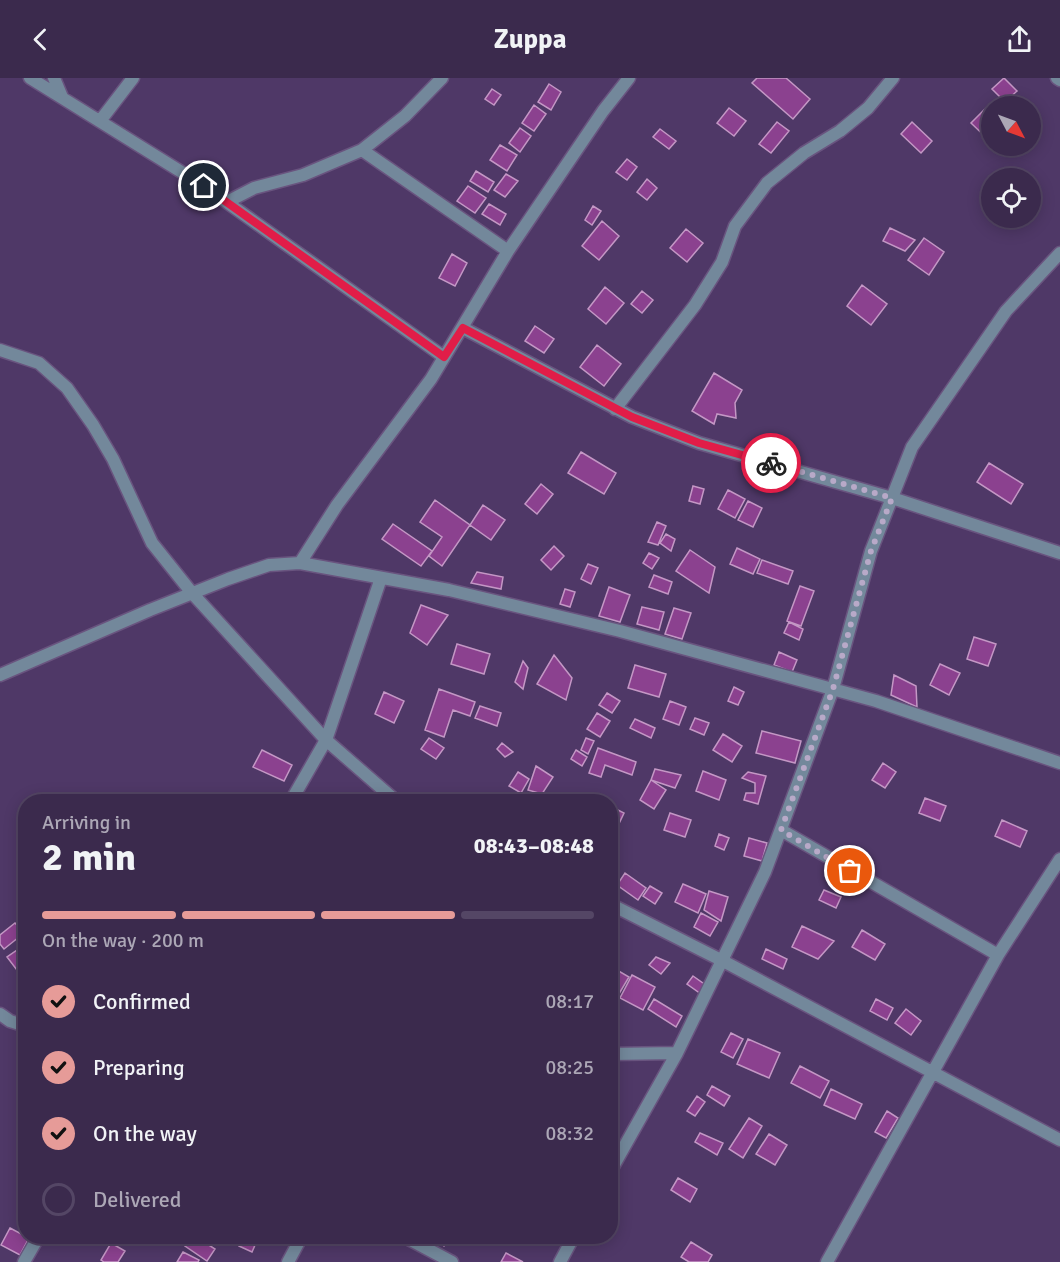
<!DOCTYPE html>
<meta charset="utf-8">
<style>
body{margin:0;font-family:Signika,sans-serif;background:#423254;color:#f1f3f6;height:100vh;display:flex;flex-direction:column;font-size:22px;white-space:nowrap}
*{box-sizing:border-box;margin:0}
p{font-size:20px;color:#aca7b6}
.icon{flex:none;width:33px;height:33px;fill:none;stroke:currentColor;stroke-width:2;stroke-linecap:round;stroke-linejoin:round}
.map{position:relative;flex:1;overflow:hidden}
.side{position:absolute;left:18px;top:716px;width:600px;height:450px;display:flex;flex-direction:column;background:#3b2a4d;border-radius:24px;box-shadow:0 3px 15px #0003,0 0 0 2px #544665}
.side>*{flex:none}
.needle{width:39px;rotate:131deg}
.controls{position:absolute;left:981px;top:18px;display:grid;gap:12px}
.controls a{display:grid;place-items:center;width:60px;height:60px;border-radius:50%;background:#3b2a4d;box-shadow:0 3px 15px #0003,0 0 0 2px #544665;font-size:30px}
.pin{position:absolute;display:grid;place-items:center;width:51px;height:51px;color:#fff;margin:-26px;border:3px solid #fff;border-radius:50%;box-shadow:0 2px 6px #0007}
.courier{position:absolute;display:grid;place-items:center;width:60px;height:60px;margin:-30px;border:4px solid #e11d48;border-radius:50%;background:#fff;color:#222;box-shadow:0 2px 8px #0007}
.head em{font-style:normal;font-weight:700}
.head div{display:flex;flex-direction:column-reverse}
.head{display:flex;align-items:center;justify-content:space-between;height:102px;padding:0 24px}
h1{font-size:39px;font-weight:700;line-height:45px}
.bar{display:grid;grid-template-columns:repeat(4,1fr);gap:9px 6px;align-content:center;height:72px;padding:0 24px}
.bar i{height:8px;border-radius:4px;background:#544665}
.bar .active{background:#e69b98}
.bar p{grid-column:span 4}
ol{padding:0 24px;list-style:none}
li{display:flex;align-items:center;gap:18px;height:66px}
li p{margin-inline-start:auto}
li .icon{padding:6px;border-radius:50%;background:#e69b98;color:#111;stroke-width:4}
li:last-child{color:#aca7b6}
li i{width:33px;height:33px;border:3px solid #544665;border-radius:50%}
header{display:flex;justify-content:space-between;align-items:center;height:78px;padding:0 24px;background:#3b2a4d;font-size:27px;font-weight:700}
.map>svg:first-child{display:block}
.building{fill:#8b418f;stroke:#c497c5;stroke-width:1.5}
.lines{fill:none;stroke-linecap:round;stroke-linejoin:round}
.minor-casing{stroke:#69547f;stroke-width:15}
.minor{stroke:#73889b;stroke-width:12}
.done{stroke:#b8a9c8;stroke-width:6;stroke-dasharray:0 10.8}
.route{stroke:#e11d48;stroke-width:8}
</style>
<header><svg class="icon" aria-label="back" viewBox="0 0 24 24"><path d="M15 5l-7 7 7 7"/></svg>Zuppa<svg class="icon" aria-label="share" viewBox="0 0 24 24"><path d="M12 15V3M7 8l5-5 5 5M5 13v7h14v-7"/></svg></header>
<div class="map">
<svg width="1060" height="1184" viewBox="0 0 1060 1184">
<rect width="100%" height="100%" fill="#4f3867"/>
<path class="building" d="M 757,0 L 786,0 L 810,21 L 793,41 L 752,5 Z
M 1004,0 L 1017,13 L 1005,24 L 992,11 Z
M 549,6 L 561,14 L 551,32 L 538,24 Z
M 492,11 L 501,17 L 494,27 L 485,21 Z
M 990,26 L 993,28 L 992,65 L 971,45 Z
M 534,27 L 546,36 L 534,53 L 522,45 Z
M 729,30 L 746,43 L 734,58 L 717,45 Z
M 777,44 L 789,53 L 771,75 L 759,66 Z
M 912,44 L 932,63 L 921,75 L 901,56 Z
M 520,50 L 531,58 L 520,74 L 509,65 Z
M 660,51 L 676,63 L 669,71 L 653,59 Z
M 500,67 L 517,77 L 507,93 L 490,82 Z
M 627,81 L 637,89 L 627,102 L 616,94 Z
M 476,93 L 494,104 L 488,114 L 470,103 Z
M 506,96 L 518,103 L 505,119 L 494,112 Z
M 647,101 L 657,110 L 647,122 L 637,114 Z
M 468,108 L 486,120 L 475,135 L 457,123 Z
M 489,126 L 506,136 L 500,147 L 482,136 Z
M 593,128 L 601,133 L 592,147 L 585,142 Z
M 602,143 L 619,158 L 599,182 L 582,168 Z
M 890,150 L 915,162 L 905,173 L 883,163 Z
M 686,151 L 703,165 L 687,184 L 670,170 Z
M 924,160 L 944,174 L 929,197 L 908,182 Z
M 452,176 L 467,185 L 455,208 L 439,200 Z
M 862,207 L 887,226 L 871,247 L 847,228 Z
M 605,209 L 624,225 L 606,246 L 588,231 Z
M 642,213 L 653,222 L 642,235 L 631,226 Z
M 535,248 L 554,261 L 544,275 L 525,263 Z
M 597,267 L 621,286 L 604,308 L 580,289 Z
M 714,295 L 742,312 L 735,325 L 736,340 L 717,336 L 714,346 L 692,333 Z
M 581,374 L 616,395 L 604,416 L 568,395 Z
M 989,385 L 1023,406 L 1011,426 L 977,404 Z
M 541,406 L 553,416 L 537,436 L 525,426 Z
M 693,408 L 704,411 L 700,426 L 689,423 Z
M 728,412 L 745,421 L 735,440 L 718,431 Z
M 435,422 L 470,447 L 442,488 L 429,478 L 442,459 L 420,444 Z
M 748,423 L 762,430 L 753,449 L 738,442 Z
M 483,427 L 505,442 L 491,462 L 470,447 Z
M 657,444 L 666,448 L 658,467 L 648,464 Z
M 393,446 L 432,473 L 421,488 L 382,461 Z
M 666,456 L 675,461 L 671,473 L 660,465 Z
M 554,468 L 564,478 L 551,492 L 541,482 Z
M 737,470 L 760,481 L 753,496 L 730,486 Z
M 690,472 L 715,489 L 709,515 L 676,493 Z
M 649,475 L 659,480 L 652,491 L 643,485 Z
M 762,482 L 793,493 L 788,506 L 757,495 Z
M 588,486 L 598,490 L 591,506 L 581,501 Z
M 477,494 L 503,499 L 501,511 L 471,505 Z
M 654,497 L 672,504 L 668,516 L 649,509 Z
M 800,508 L 814,513 L 801,548 L 787,543 Z
M 609,509 L 630,517 L 620,544 L 599,538 Z
M 565,511 L 575,514 L 570,529 L 560,526 Z
M 421,527 L 448,537 L 427,567 L 410,555 Z
M 642,529 L 664,534 L 659,552 L 637,546 Z
M 674,530 L 691,535 L 682,561 L 665,556 Z
M 789,544 L 803,551 L 799,562 L 784,555 Z
M 974,559 L 996,566 L 988,588 L 967,581 Z
M 457,566 L 490,576 L 484,596 L 451,586 Z
M 779,574 L 797,582 L 792,594 L 774,587 Z
M 554,577 L 572,600 L 566,622 L 537,606 Z
M 523,583 L 528,590 L 523,611 L 515,604 Z
M 940,586 L 960,595 L 949,617 L 930,607 Z
M 635,587 L 666,596 L 659,619 L 628,610 Z
M 894,597 L 916,608 L 917,629 L 891,617 Z
M 734,609 L 744,614 L 738,627 L 728,623 Z
M 439,611 L 475,624 L 470,638 L 453,632 L 444,659 L 425,652 Z
M 384,614 L 404,623 L 394,645 L 375,636 Z
M 607,615 L 620,623 L 612,635 L 599,627 Z
M 670,623 L 686,629 L 679,647 L 663,641 Z
M 480,628 L 501,635 L 497,648 L 475,640 Z
M 597,635 L 610,643 L 600,659 L 587,651 Z
M 695,640 L 709,645 L 704,657 L 690,651 Z
M 635,641 L 655,650 L 651,660 L 630,650 Z
M 762,653 L 801,663 L 795,685 L 756,675 Z
M 723,656 L 742,668 L 732,684 L 713,672 Z
M 429,660 L 444,670 L 436,681 L 421,671 Z
M 586,660 L 594,663 L 588,676 L 581,672 Z
M 502,665 L 513,674 L 505,679 L 497,671 Z
M 598,670 L 636,684 L 632,697 L 605,687 L 601,699 L 589,695 Z
M 262,672 L 292,687 L 284,703 L 253,689 Z
M 576,672 L 587,679 L 582,688 L 571,681 Z
M 883,685 L 896,694 L 885,710 L 872,702 Z
M 536,688 L 553,699 L 542,716 L 528,712 Z
M 655,691 L 681,697 L 675,710 L 651,702 Z
M 703,693 L 726,702 L 719,722 L 696,713 Z
M 518,694 L 529,701 L 521,715 L 509,708 Z
M 748,694 L 766,698 L 758,726 L 744,722 L 746,715 L 755,715 L 755,705 L 742,700 Z
M 651,702 L 666,712 L 654,731 L 640,722 Z
M 925,720 L 946,728 L 940,743 L 919,735 Z
M 610,728 L 624,735 L 615,754 L 610,752 Z
M 670,735 L 691,742 L 685,759 L 664,752 Z
M 1002,742 L 1027,753 L 1020,769 L 995,758 Z
M 719,756 L 729,760 L 724,772 L 715,768 Z
M 749,760 L 767,765 L 762,783 L 744,778 Z
M 625,795 L 646,810 L 638,822 L 617,807 Z
M 683,806 L 706,816 L 698,835 L 675,824 Z
M 650,808 L 662,815 L 655,826 L 643,818 Z
M 824,812 L 841,819 L 836,830 L 819,822 Z
M 709,813 L 728,819 L 721,843 L 704,832 Z
M 701,835 L 718,844 L 710,858 L 694,849 Z
M 15,845 L 24,855 L 4,871 L 0,866 L 0,857 Z
M 802,848 L 834,863 L 818,881 L 792,869 Z
M 862,852 L 885,866 L 875,882 L 852,869 Z
M 26,866 L 26,892 L 20,896 L 7,879 Z
M 766,871 L 787,881 L 783,891 L 762,881 Z
M 656,879 L 670,885 L 661,896 L 649,887 Z
M 610,888 L 629,899 L 610,931 Z
M 632,897 L 655,909 L 643,932 L 620,920 Z
M 693,898 L 707,908 L 701,916 L 687,906 Z
M 654,921 L 682,938 L 676,949 L 648,931 Z
M 876,921 L 893,930 L 887,942 L 870,933 Z
M 906,931 L 921,943 L 911,957 L 895,945 Z
M 731,955 L 743,961 L 733,980 L 721,974 Z
M 748,961 L 780,975 L 769,1000 L 737,986 Z
M 800,988 L 829,1003 L 820,1020 L 791,1005 Z
M 712,1008 L 730,1018 L 724,1028 L 707,1017 Z
M 831,1011 L 862,1026 L 855,1041 L 824,1027 Z
M 697,1018 L 705,1024 L 695,1038 L 687,1033 Z
M 887,1033 L 898,1040 L 886,1060 L 875,1054 Z
M 749,1040 L 762,1048 L 743,1080 L 729,1071 Z
M 700,1055 L 723,1065 L 717,1077 L 695,1064 Z
M 769,1056 L 787,1067 L 775,1087 L 756,1076 Z
M 678,1100 L 697,1111 L 690,1124 L 671,1112 Z
M 10,1150 L 29,1160 L 20,1177 L 1,1167 Z
M 192,1158 L 195,1158 L 215,1171 L 207,1183 L 185,1168 Z
M 243,1158 L 259,1158 L 252,1174 L 239,1168 Z
M 273,1158 L 295,1158 L 289,1168 Z
M 434,1158 L 451,1158 L 444,1168 L 433,1160 Z
M 691,1164 L 712,1177 L 708,1184 L 689,1184 L 681,1179 Z
M 111,1165 L 125,1173 L 118,1184 L 104,1184 L 101,1182 Z
M 183,1174 L 199,1182 L 198,1184 L 177,1184 Z
M 506,1175 L 523,1184 L 501,1184 Z"/>
<g class="lines">
<defs>
<path id="minor" d="M 30,0 L 204,108 L 444,279
M 54,0 L 62,19
M 1057,0 L 1060,2
M 100,43 L 133,0
M 362,72 L 508,173
M 227,124 L 254,110 L 303,97 L 362,72 L 405,38 L 442,0
M 463,250 L 632,339 L 699,365 L 892,420 L 1060,475
M 0,272 L 39,285 L 67,310 L 93,347 L 113,381 L 152,465 L 192,515 L 326,662 L 396,723
M 615,331 L 695,227 L 722,184 L 735,148 L 767,105 L 804,75 L 840,53 L 868,30 L 893,0
M 300,485 L 337,427 L 431,301 L 508,173 L 603,33 L 629,0
M 0,597 L 150,532 L 228,501 L 269,487 L 300,485 L 449,512 L 620,553 L 876,623 L 1060,685
M 291,723 L 326,662 L 381,500
M 781,752 L 998,877
M 610,826 L 723,883 L 1060,1062
M 0,936 L 10,943 L 26,948
M 610,976 L 677,975
M 610,1094 L 677,975 L 765,794 L 833,611 L 871,473 L 912,369 L 1006,233 L 1060,175
M 403,1158 L 452,1184
M 24,1184 L 39,1158
M 288,1184 L 302,1158
M 560,1184 L 574,1158
M 827,1184 L 998,877 L 1060,781"/>
</defs>
<use href="#minor" class="minor-casing"/>
<use href="#minor" class="minor"/>
</g>
<g class="lines">
<path class="done" d="M 771,385 L 892,420 L 871,473 L 833,611 L 781,752 L 850,793"/>
<path class="route" d="M 204,108 L 444,279 L 463,250 L 632,339 L 699,365 L 771,385"/>
</g>
</svg>
<div class="controls">
<a><svg class="needle" viewBox="-14 -14 28 28"><path d="M0-13l5 13h-10z" fill="#e53935"/><path d="M0 13l5-13h-10z" fill="#aca7b6"/></svg></a>
<a><svg class="icon" aria-label="locate" viewBox="0 0 24 24"><circle cx="12" cy="12" r="6"/><path d="M12 2v4M12 18v4M2 12h4M18 12h4"/></svg></a>
</div>
<div class="pin" style="left:850px;top:793px;background:#ea580c"><svg class="icon" aria-label="bag" viewBox="0 0 24 24"><path d="M5 8h14l-1 12H6zM9 8a3 3 0 0 1 6 0"/></svg></div>
<div class="pin" style="left:204px;top:108px;background:#1f2937"><svg class="icon" aria-label="home" viewBox="0 0 24 24"><path d="M3 11l9-7 9 7M6 9v11h12V9"/></svg></div>
<div class="courier" style="left:771px;top:385px"><svg class="icon" aria-label="bike" viewBox="0 0 24 24"><circle cx="6" cy="16" r="4"/><circle cx="18" cy="16" r="4"/><path d="M6 16l4-8h5l3 8M10 8l3 8H6M13 5h3"/></svg></div>
<section class="side">
<div class="head"><div><h1>2 min</h1><p>Arriving in</p></div><em>08:43–08:48</em></div>
<div class="bar"><i class="active"></i><i class="active"></i><i class="active"></i><i></i><p>On the way · 200 m</p></div>
<ol>
<li><svg class="icon" aria-label="check" viewBox="0 0 24 24"><path d="M5 12l5 5 9-10"/></svg>Confirmed<p>08:17</p></li>
<li><svg class="icon" aria-label="check" viewBox="0 0 24 24"><path d="M5 12l5 5 9-10"/></svg>Preparing<p>08:25</p></li>
<li><svg class="icon" aria-label="check" viewBox="0 0 24 24"><path d="M5 12l5 5 9-10"/></svg>On the way<p>08:32</p></li>
<li><i></i>Delivered</li>
</ol>
</section>
</div>
